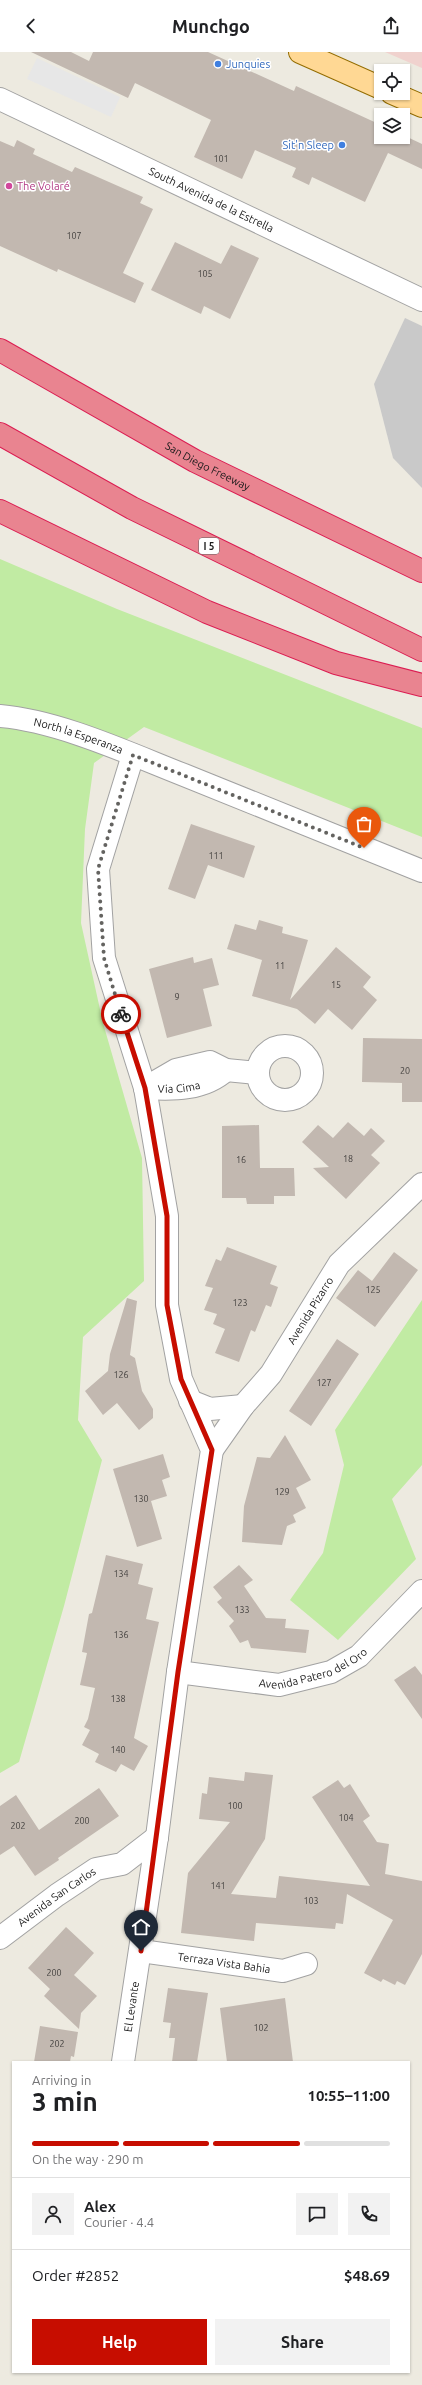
<!DOCTYPE html>
<meta charset="utf-8">
<style>
body{margin:0;font-family:Ubuntu,sans-serif;background:#f2f2f2;color:#202124;height:100vh;display:flex;flex-direction:column;font-size:15px;white-space:nowrap}
*{box-sizing:border-box;margin:0}
p{font-size:13px;color:#757577}
.icon{flex:none;width:22px;height:22px;fill:none;stroke:currentColor;stroke-width:2;stroke-linecap:round;stroke-linejoin:round}
.map{position:relative;flex:1;overflow:hidden}
.drawer{position:absolute;left:12px;top:2009px;width:398px;height:312px;display:flex;flex-direction:column;background:#fff;border-radius:0px;box-shadow:0 1px 3px #0004}
.drawer>*{flex:none}
.fabs{position:absolute;left:374px;top:12px;display:grid;gap:8px}
.fabs a{display:grid;place-items:center;width:36px;height:36px;border-radius:0px;background:#fff;box-shadow:0 1px 3px #0004;font-size:20px}
.pin{position:absolute;display:grid;place-items:center;width:34px;height:34px;color:#fff;margin:-41px -17px;border-radius:50% 50% 50% 0;rotate:-45deg;box-shadow:0 0 4px #0007}
.pin .icon{rotate:45deg}
.courier{position:absolute;display:grid;place-items:center;width:40px;height:40px;margin:-20px;border:3px solid #c70d00;border-radius:50%;background:#fff;color:#222;box-shadow:0 1px 5px #0007}
.overview em{font-style:normal;font-weight:700}
.overview div{display:flex;flex-direction:column-reverse}
.overview{display:flex;align-items:center;justify-content:space-between;height:68px;padding:0 20px}
h1{font-size:26px;font-weight:700;line-height:30px}
.bar{display:grid;grid-template-columns:repeat(4,1fr);gap:6px 4px;align-content:center;height:48px;padding:0 20px}
.bar i{height:5px;border-radius:3px;background:#e0e0e0}
.bar .current{background:#c70d00}
.bar p{grid-column:span 4}
.line{display:flex;align-items:center;gap:10px;padding:0 20px;border-top:1px solid #e0e0e0}
.line div{flex:1}
.round{display:grid;place-items:center;flex:none;width:42px;height:42px;border-radius:0px;background:#f2f2f2}
.action{display:flex;gap:8px;margin-top:auto;padding:8px 20px}
.action a{flex:1;height:46px;border-radius:0px;background:#c70d00;color:#fff;font-size:16px;font-weight:700;line-height:46px;text-align:center}
.action a+a{background:#f2f2f2;color:#202124}
header{display:flex;justify-content:space-between;align-items:center;height:52px;padding:0 20px;background:#fff;font-size:18px;font-weight:700}
.map>svg:first-child{display:block}
.commercial{fill:#f0d2ce}
.religious{fill:#c9c9c9}
.grass{fill:#c1eba3}
.parking{fill:#e7e7e7}
.building{fill:#c2b8b0}
.lines{fill:none;stroke-linecap:round;stroke-linejoin:round}
.minor-casing{stroke:#a2a2a2;stroke-width:24}
.tertiary-casing{stroke:#a2a2a2;stroke-width:24}
.primary-casing{stroke:#936c00;stroke-width:24}
.motorway-casing{stroke:#db1d52;stroke-width:24}
.minor{stroke:#fff;stroke-width:22}
.tertiary{stroke:#fff;stroke-width:22}
.primary{stroke:#ffd894;stroke-width:22}
.motorway{stroke:#e98490;stroke-width:22}
.done{stroke:#646360;stroke-width:4;stroke-dasharray:0 7.2}
.route{stroke:#c70d00;stroke-width:5}
.shop-dot{fill:#3f7fe0;stroke:#fff;stroke-width:1.5}
.hotel-dot{fill:#d1479c;stroke:#fff;stroke-width:1.5}
.labels{text-anchor:middle;stroke-width:3;stroke-linejoin:round;paint-order:stroke}
.number-label{font-size:9px;fill:#454240}
.shield{fill:#fff;stroke:#5f5f5f;stroke-width:1}
.shield-label{font-size:10px;font-weight:bold;fill:#1b1b1b}
.shop-label{font-size:11px;fill:#366cbe;stroke:#fff;text-anchor:start}
.hotel-label{font-size:11px;fill:#b23c85;stroke:#fff;text-anchor:start}
.street-label{font-size:11px;fill:#1b1b1b;stroke:#fff}
</style>
<header><svg class="icon" aria-label="back" viewBox="0 0 24 24"><path d="M15 5l-7 7 7 7"/></svg>Munchgo<svg class="icon" aria-label="share" viewBox="0 0 24 24"><path d="M12 15V3M7 8l5-5 5 5M5 13v7h14v-7"/></svg></header>
<div class="map">
<svg width="422" height="2333" viewBox="0 0 422 2333">
<rect width="100%" height="100%" fill="#edeae0"/>
<path class="commercial" d="M 385,0 L 422,0 L 422,16 Z"/>
<path class="religious" d="M 405,266 L 422,274 L 422,436 L 393,406 L 374,332 Z"/>
<path class="grass" d="M 0,507 L 117,557 L 422,676 L 422,785 L 144,675 L 94,711 L 85,777 L 81,871 L 103,971 L 142,1106 L 144,1229 L 83,1285 L 78,1368 L 102,1408 L 64,1554 L 19,1710 L 0,1721 Z
M 422,1248 L 422,1413 L 392,1447 L 416,1507 L 338,1588 L 290,1548 L 323,1501 L 344,1413 L 335,1378 Z"/>
<path class="parking" d="M 37,6 L 120,45 L 111,65 L 27,27 Z"/>
<path class="building" d="M 31,0 L 71,0 L 89,9 L 93,0 L 208,0 L 294,39 L 296,34 L 381,73 L 381,85 L 403,83 L 422,92 L 422,117 L 388,101 L 365,150 L 312,125 L 309,133 L 292,125 L 296,116 L 255,98 L 242,127 L 194,105 L 211,68 L 135,31 L 128,46 Z
M 17,88 L 35,97 L 33,102 L 72,120 L 75,115 L 143,145 L 140,151 L 153,157 L 123,221 L 144,231 L 135,251 L 58,217 L 57,220 L 0,194 L 0,89 L 14,95 Z
M 175,190 L 221,212 L 231,193 L 259,206 L 230,267 L 204,254 L 201,262 L 151,238 Z
M 191,772 L 255,794 L 244,826 L 208,813 L 195,847 L 168,837 Z
M 259,868 L 283,875 L 282,881 L 308,888 L 290,948 L 336,895 L 371,925 L 363,935 L 377,948 L 352,978 L 328,957 L 315,972 L 297,957 L 252,944 L 262,908 L 227,897 L 235,872 L 256,878 Z
M 193,905 L 194,911 L 212,906 L 219,933 L 203,937 L 212,974 L 167,986 L 149,917 Z
M 363,986 L 422,987 L 422,1050 L 402,1050 L 402,1031 L 362,1030 Z
M 348,1070 L 364,1084 L 371,1076 L 385,1089 L 371,1103 L 380,1111 L 346,1147 L 313,1116 L 329,1115 L 302,1090 L 318,1073 L 333,1086 Z
M 259,1073 L 260,1116 L 294,1116 L 295,1144 L 274,1144 L 274,1152 L 247,1152 L 246,1146 L 222,1146 L 222,1074 Z
M 227,1195 L 277,1214 L 270,1232 L 278,1235 L 271,1255 L 266,1253 L 255,1280 L 251,1278 L 239,1310 L 215,1301 L 225,1277 L 213,1272 L 217,1262 L 204,1258 L 213,1236 L 205,1234 L 216,1207 L 221,1209 Z
M 394,1200 L 418,1218 L 375,1275 L 336,1246 L 358,1218 L 372,1229 Z
M 127,1246 L 137,1249 L 130,1303 L 135,1306 L 142,1339 L 153,1357 L 153,1366 L 139,1378 L 117,1351 L 103,1363 L 85,1339 L 108,1319 L 110,1302 Z
M 337,1287 L 359,1302 L 311,1374 L 289,1359 Z
M 285,1383 L 311,1428 L 296,1436 L 306,1456 L 293,1463 L 296,1470 L 287,1474 L 282,1493 L 242,1490 L 244,1454 L 257,1405 L 270,1406 Z
M 163,1402 L 170,1425 L 162,1428 L 167,1444 L 151,1449 L 162,1487 L 137,1495 L 113,1417 Z
M 106,1503 L 143,1512 L 138,1532 L 153,1536 L 146,1567 L 159,1570 L 134,1686 L 148,1694 L 134,1719 L 121,1712 L 116,1720 L 95,1710 L 99,1702 L 82,1693 L 90,1678 L 84,1675 L 88,1667 L 95,1636 L 80,1633 L 87,1601 L 82,1600 L 89,1562 L 92,1561 Z
M 239,1513 L 253,1528 L 244,1534 L 266,1566 L 286,1567 L 285,1576 L 309,1578 L 306,1601 L 251,1596 L 248,1588 L 240,1591 L 229,1574 L 234,1569 L 217,1550 L 222,1546 L 213,1535 Z
M 415,1614 L 422,1623 L 422,1667 L 394,1628 Z
M 245,1720 L 273,1723 L 265,1787 L 231,1842 L 276,1846 L 279,1824 L 370,1834 L 312,1745 L 338,1728 L 344,1736 L 350,1732 L 370,1764 L 363,1769 L 377,1790 L 389,1792 L 385,1822 L 422,1829 L 422,1902 L 405,1933 L 397,1929 L 395,1933 L 383,1927 L 381,1930 L 364,1921 L 393,1868 L 347,1842 L 343,1872 L 336,1871 L 335,1877 L 256,1871 L 254,1889 L 181,1881 L 188,1821 L 230,1770 L 199,1767 L 202,1741 L 207,1742 L 209,1725 L 244,1729 Z
M 99,1736 L 119,1764 L 58,1806 L 59,1808 L 35,1824 L 14,1794 L 0,1803 L 0,1754 L 16,1743 L 39,1778 Z
M 66,1875 L 94,1901 L 74,1923 L 97,1944 L 81,1961 L 79,1977 L 44,1944 L 50,1937 L 28,1916 Z
M 168,1936 L 208,1941 L 197,2010 L 172,2010 L 175,1986 L 169,1986 L 171,1971 L 163,1970 Z
M 285,1946 L 293,2010 L 227,2010 L 220,1956 Z
M 40,1974 L 78,1980 L 74,2005 L 71,2004 L 70,2010 L 34,2010 Z"/>
<g class="lines">
<defs>
<g id="minor">
<circle cx="285" cy="1021" r="27"/>
<path d="M 145,1036 L 176,1018 L 210,1010 L 226,1018 L 257,1021"/>
<path id="s1" d="M 145,1036 C 173,1038 204,1038 226,1018"/>
<path id="s2" d="M 178,1620 L 279,1633 L 331,1620 L 359,1604 L 422,1539"/>
<path id="s3" d="M 0,1886 L 57,1843 L 96,1817 L 122,1812 L 157,1785"/>
<path id="s4" d="M 141,1899 L 283,1919 L 306,1912"/>
<path id="s5" d="M 123,2010 L 157,1785"/>
</g>
<g id="tertiary">
<path id="s6" d="M 0,47 L 422,248"/>
<path id="s7" d="M 0,664 C 59,669 128,701 184,723 C 263,755 343,787 422,819"/>
<path d="M 133,703 L 98,817 L 104,906 L 145,1036 L 167,1164 L 167,1253 L 181,1327 L 212,1398 L 178,1620 L 157,1785"/>
<path d="M 190,1349 L 210,1357 L 243,1354"/>
<path id="s8" d="M 212,1398 L 243,1354 L 271,1322 L 339,1212 L 422,1132"/>
</g>
<path id="primary" d="M 300,0 L 381,36
M 392,41 L 422,54"/>
<g id="motorway">
<path id="s9" d="M 0,298 L 195,409 L 422,519"/>
<path d="M 0,382 L 132,456 L 422,598"/>
<path d="M 0,459 L 207,560 L 336,611 L 422,633"/>
</g>
</defs>
<use href="#minor" class="minor-casing"/>
<use href="#tertiary" class="tertiary-casing"/>
<use href="#primary" class="primary-casing"/>
<use href="#motorway" class="motorway-casing"/>
<use href="#minor" class="minor"/>
<use href="#tertiary" class="tertiary"/>
<use href="#primary" class="primary"/>
<use href="#motorway" class="motorway"/>
</g>
<g class="lines">
<path class="done" d="M 121,962 L 104,906 L 98,817 L 133,703 L 364,796"/>
<path class="route" d="M 121,962 L 145,1036 L 167,1164 L 167,1253 L 181,1327 L 212,1398 L 178,1620 L 141,1899"/>
</g>
<g class="shop-dot">
<circle cx="218" cy="12" r="4"/>
<circle cx="342" cy="93" r="4"/>
</g>
<circle class="hotel-dot" cx="9" cy="134" r="4"/>
<g class="labels">
<g class="number-label">
<text x="221" y="110">101</text>
<text x="74" y="187">107</text>
<text x="205" y="225">105</text>
<text x="216" y="807">111</text>
<text x="280" y="917">11</text>
<text x="336" y="936">15</text>
<text x="177" y="948">9</text>
<text x="405" y="1022">20</text>
<text x="348" y="1110">18</text>
<text x="241" y="1111">16</text>
<text x="373" y="1241">125</text>
<text x="240" y="1254">123</text>
<text x="121" y="1326">126</text>
<text x="324" y="1334">127</text>
<text x="282" y="1443">129</text>
<text x="141" y="1450">130</text>
<text x="121" y="1525">134</text>
<text x="242" y="1561">133</text>
<text x="121" y="1586">136</text>
<text x="118" y="1650">138</text>
<text x="118" y="1701">140</text>
<text x="235" y="1757">100</text>
<text x="346" y="1769">104</text>
<text x="82" y="1772">200</text>
<text x="18" y="1777">202</text>
<text x="218" y="1837">141</text>
<text x="311" y="1852">103</text>
<text x="54" y="1924">200</text>
<text x="261" y="1979">102</text>
<text x="57" y="1995">202</text>
</g>
<rect class="shield" x="199" y="486" width="20" height="16" rx="3"/>
<g class="shield-label">
<text x="209" y="498">I 5</text>
</g>
<g class="shop-label">
<text x="226" y="16">Junquies</text>
<text x="334" y="97" text-anchor="end">Sit'n Sleep</text>
</g>
<g class="hotel-label">
<text x="17" y="138">The Volaré</text>
</g>
<g class="street-label">
<text dy="4" stroke="none"><textPath href="#s6" startOffset="234">South Avenida de la Estrella</textPath></text>
<text dy="4" stroke="none"><textPath href="#s9" startOffset="238">San Diego Freeway</textPath></text>
<text dy="4" stroke="none"><textPath href="#s7" startOffset="81">North la Esperanza</textPath></text>
<text dy="4" stroke="none"><textPath href="#s1" startOffset="34">Via Cima</textPath></text>
<text dy="4" stroke="none"><textPath href="#s8" startOffset="171">Avenida Pizarro</textPath></text>
<text dy="4" stroke="none"><textPath href="#s2" startOffset="139">Avenida Patero del Oro</textPath></text>
<text dy="4" stroke="none"><textPath href="#s3" startOffset="70">Avenida San Carlos</textPath></text>
<text dy="4" stroke="none"><textPath href="#s4" startOffset="84">Terraza Vista Bahia</textPath></text>
<text dy="4" stroke="none"><textPath href="#s5" startOffset="56">El Levante</textPath></text>
</g>
</g>
</svg>
<div class="fabs">
<a><svg class="icon" aria-label="locate" viewBox="0 0 24 24"><circle cx="12" cy="12" r="6"/><path d="M12 2v4M12 18v4M2 12h4M18 12h4"/></svg></a>
<a><svg class="icon" aria-label="layers" viewBox="0 0 24 24"><path d="M12 4l9 5-9 5-9-5zM3 14l9 5 9-5"/></svg></a>
</div>
<div class="pin" style="left:364px;top:796px;background:#ea580c"><svg class="icon" aria-label="bag" viewBox="0 0 24 24"><path d="M5 8h14l-1 12H6zM9 8a3 3 0 0 1 6 0"/></svg></div>
<div class="pin" style="left:141px;top:1899px;background:#1f2937"><svg class="icon" aria-label="home" viewBox="0 0 24 24"><path d="M3 11l9-7 9 7M6 9v11h12V9"/></svg></div>
<div class="courier" style="left:121px;top:962px"><svg class="icon" aria-label="bike" viewBox="0 0 24 24"><circle cx="6" cy="16" r="4"/><circle cx="18" cy="16" r="4"/><path d="M6 16l4-8h5l3 8M10 8l3 8H6M13 5h3"/></svg></div>
<section class="drawer">
<div class="overview"><div><h1>3 min</h1><p>Arriving in</p></div><em>10:55–11:00</em></div>
<div class="bar"><i class="current"></i><i class="current"></i><i class="current"></i><i></i><p>On the way · 290 m</p></div>
<div class="line" style="height:72px"><a class="round"><svg class="icon" aria-label="person" viewBox="0 0 24 24"><circle cx="12" cy="8" r="4"/><path d="M4 21q1-7 8-7t8 7"/></svg></a><div><b>Alex</b><p>Courier · 4.4</p></div><a class="round"><svg class="icon" aria-label="chat" viewBox="0 0 24 24"><path d="M4 5h16v11H9l-5 4z"/></svg></a><a class="round"><svg class="icon" aria-label="phone" viewBox="0 0 24 24"><path d="M5 4h4l2 5-3 2q2 4 5 5l2-3 5 2v4C11 20 4 13 5 4z"/></svg></a></div>
<div class="line" style="height:52px"><div>Order #2852</div><b>$48.69</b></div>
<div class="action"><a>Help</a><a>Share</a></div>
</section>
</div>
